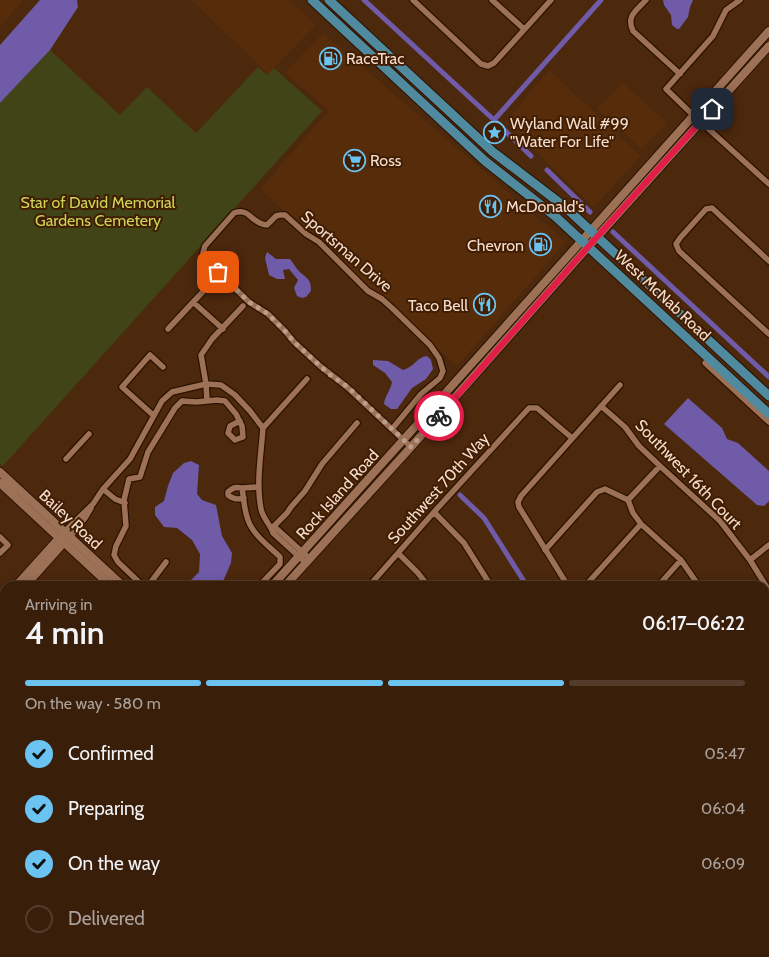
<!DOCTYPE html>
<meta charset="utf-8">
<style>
body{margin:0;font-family:Cabin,sans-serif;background:#442b18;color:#f1f3f6;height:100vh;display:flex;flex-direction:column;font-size:19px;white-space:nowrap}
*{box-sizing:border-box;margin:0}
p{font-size:16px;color:#aba29c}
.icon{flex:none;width:28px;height:28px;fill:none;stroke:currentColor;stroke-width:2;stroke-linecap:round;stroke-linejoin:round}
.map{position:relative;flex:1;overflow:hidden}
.drawer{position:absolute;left:0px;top:581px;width:770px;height:376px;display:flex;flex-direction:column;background:#391e0a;border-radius:15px 15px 0 0;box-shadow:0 2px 12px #0003,0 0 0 1px #533c2b}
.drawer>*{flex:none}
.pin{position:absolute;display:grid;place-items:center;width:42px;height:42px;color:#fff;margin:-21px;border-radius:10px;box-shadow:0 2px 8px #0006}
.courier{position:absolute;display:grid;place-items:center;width:50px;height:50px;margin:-25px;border:4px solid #e11d48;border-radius:50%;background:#fff;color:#222;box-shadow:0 1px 6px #0007}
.summary em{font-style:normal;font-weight:600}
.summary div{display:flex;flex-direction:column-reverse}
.summary{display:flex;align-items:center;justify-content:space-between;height:85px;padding:0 25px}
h1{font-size:32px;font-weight:600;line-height:38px}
.bar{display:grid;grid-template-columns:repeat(4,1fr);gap:8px 5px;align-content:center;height:60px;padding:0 25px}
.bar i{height:6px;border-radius:4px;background:#533c2b}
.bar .on{background:#6bc3f2}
.bar p{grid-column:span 4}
ol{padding:0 25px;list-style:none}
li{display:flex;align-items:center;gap:15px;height:55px}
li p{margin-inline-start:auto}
li .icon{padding:5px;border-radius:50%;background:#6bc3f2;color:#111;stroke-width:4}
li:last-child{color:#aba29c}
li i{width:28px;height:28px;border:2px solid #533c2b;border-radius:50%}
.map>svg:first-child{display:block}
.built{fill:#562c0b}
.green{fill:#404416}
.water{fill:#6f5ba8}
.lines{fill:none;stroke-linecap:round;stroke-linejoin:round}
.canal{stroke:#6f5ba8;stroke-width:5}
.street-casing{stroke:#2c1201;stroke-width:8}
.secondary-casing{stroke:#2c1201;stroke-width:10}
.primary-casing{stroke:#2c1201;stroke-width:11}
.street{stroke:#9c7156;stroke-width:5.5}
.secondary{stroke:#9c7156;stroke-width:8}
.primary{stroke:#508a9f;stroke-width:9}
.done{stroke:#ba9e8a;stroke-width:5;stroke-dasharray:0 9}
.route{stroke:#e11d48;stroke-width:6}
.labels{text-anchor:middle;stroke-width:4;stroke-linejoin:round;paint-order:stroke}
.poi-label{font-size:16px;fill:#f5ddce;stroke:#411d02;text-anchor:start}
.park-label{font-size:16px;fill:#cad558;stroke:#411d02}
.street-label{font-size:16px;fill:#f5ddce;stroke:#411d02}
</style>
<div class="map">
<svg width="769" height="957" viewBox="0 0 769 957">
<rect width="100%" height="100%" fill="#4c280d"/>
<path class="built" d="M 0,0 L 23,0 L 0,27 Z
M 191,0 L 289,0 L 316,25 L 268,74 Z
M 323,33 L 566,242 L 457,366 L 260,189 L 329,111 L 285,72 Z
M 549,70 L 641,156 L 594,207 L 505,122 Z
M 622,82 L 667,123 L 642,150 L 597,109 Z"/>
<path class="green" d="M 50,50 L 120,115 L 147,87 L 196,133 L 258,67 L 267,75 L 274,68 L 322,111 L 3,466 L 0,464 L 0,103 Z"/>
<path class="water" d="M 40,0 L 77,0 L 78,7 L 50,50 L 0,103 L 0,45 Z
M 663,0 L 693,0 L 690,7 L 688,17 L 679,29 L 677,29 L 672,25 L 671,15 L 664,5 Z
M 267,252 L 276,259 L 290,259 C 294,264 297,270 301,273 C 309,280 311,280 311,291 L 306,297 L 302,298 L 297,296 L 294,288 L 298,280 L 289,269 L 283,270 L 285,279 L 277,279 L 269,275 L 265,258 Z
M 427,356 L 431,360 L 433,369 L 426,379 L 412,388 L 397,409 L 391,409 L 384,404 C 385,395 391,390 392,382 L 385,373 L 373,365 L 373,360 L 388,361 L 403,370 C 413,368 417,357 427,356 Z
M 688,398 L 722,428 L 727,439 L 738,443 L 769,471 L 769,501 L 764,506 L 757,505 L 664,424 Z
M 191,461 L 199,465 L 197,494 L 202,500 L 216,505 L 222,536 L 232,553 L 231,563 L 221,586 L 185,586 L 199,572 L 200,554 L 192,540 L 177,528 L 164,527 L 155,515 L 155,507 L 164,501 L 168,486 L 173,473 L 184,463 Z"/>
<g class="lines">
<path class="canal" d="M 364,0 L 494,120 L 531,156
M 494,120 L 601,0
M 547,170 L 590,212
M 613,232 L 769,377
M 460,495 L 484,518 L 527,586
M 761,952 L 764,957"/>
<defs>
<path id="street" d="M 413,0 L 481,64 L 488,66 L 494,63 L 551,0
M 492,0 L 524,29
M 646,0 C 636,11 626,16 633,31 L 680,74
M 693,115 L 666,89 L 713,36 L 726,10 L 740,0
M 701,122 L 769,184
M 769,261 L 712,208 L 706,209 L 680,238 L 676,244 L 679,251 L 769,334
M 193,302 L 223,329
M 168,329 L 211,283
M 705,363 L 769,422
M 207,400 L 206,384 L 201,355 L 212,339 L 243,306
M 601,406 L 625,427 L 639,446 L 660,466 L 720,521 L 750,560 L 769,591
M 153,415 L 122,387 L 150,355 L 163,367
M 263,428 L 307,379
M 392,429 L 421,394 L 440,378 L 443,371 L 439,358 L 430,345 L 392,308 L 382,299 L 368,291 L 319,242 L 306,234 L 285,215 L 280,215 L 276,216 L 267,225 C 251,224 250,207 234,213 L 205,246 L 203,253 L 205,259 L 249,302 L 268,314 L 285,331 L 294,342 L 320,366 L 347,387 L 411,447
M 66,459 L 89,434
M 242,488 L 258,487
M 103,489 L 115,499 L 125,503
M 244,498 C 237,500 233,499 228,495 L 228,492 C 233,487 236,487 242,488 C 244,499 244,510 248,520 C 253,535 269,546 280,557 L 280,564 L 259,586
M 628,500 L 633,513 L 641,524 L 681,560 L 699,586
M 628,500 L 660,466
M 434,512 L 464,543 L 491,586
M 272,528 L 287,513 L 291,507 L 305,491 L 322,464 L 357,423
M 272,528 L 277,529 L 310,559
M 64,532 L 93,504 L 103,489 L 130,459 L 162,401 L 172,392 L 206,384 L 221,385 L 235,395 L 250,411 L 263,428 C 261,455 256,483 261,509 C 263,519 271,525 273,533 L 306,563
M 0,537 L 8,545 L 0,553
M 70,537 L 85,518 L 91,508
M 545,550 L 597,492 L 605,489 L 628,500
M 398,553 L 418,573 L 428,586
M 750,560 L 769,545
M 143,586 L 118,562 L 114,555 L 116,546 L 126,526 L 124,500 L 129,479 L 140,477 L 148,452 L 175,408 L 182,401 L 196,402 L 217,400 L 225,401 L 236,414 L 242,426 L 243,437 L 235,440 L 228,433 L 230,426 L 240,421
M 148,586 L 166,562
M 369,586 L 434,512 L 529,408 L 537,408 L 572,438
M 568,586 L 519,507 L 518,502 L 521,496 L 620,385
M 585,586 L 641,524
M 658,586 L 681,560
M 765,682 L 769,680
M 765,690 L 769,696
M 765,785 L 769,790
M 765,850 L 769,848
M 765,897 L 769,903
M 223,952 L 228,957
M 576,952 L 581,957
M 655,952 L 660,957
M 723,952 L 726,957
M 497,957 L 502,952"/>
<path id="secondary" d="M 0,472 L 123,586
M 0,483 L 111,586
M 16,586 L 61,536
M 25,586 L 67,539
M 272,586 C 439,402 603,216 769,31
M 285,586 L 411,447 L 588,247 L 769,46
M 0,604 L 5,598
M 0,614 L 5,609
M 0,889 L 5,883
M 0,903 L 5,898
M 503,952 L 508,957
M 517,952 L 522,957"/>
<path id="primary" d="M 312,0 L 485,161 L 556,217 L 769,414
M 329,0 L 493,152 L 565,207 L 769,396"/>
</defs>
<use href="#street" class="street-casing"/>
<use href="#secondary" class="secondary-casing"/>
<use href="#primary" class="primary-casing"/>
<use href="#street" class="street"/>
<use href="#secondary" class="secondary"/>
<use href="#primary" class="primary"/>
</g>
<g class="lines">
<path class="done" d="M 218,272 L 249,302 L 268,314 L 285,331 L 294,342 L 329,374 L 348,387 L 411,447 L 439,416"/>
<path class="route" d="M 439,416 L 588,247 L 712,109"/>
</g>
<defs>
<symbol id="fuel-ring" viewBox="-11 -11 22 22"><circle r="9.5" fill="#411d02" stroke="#6bc3f2" stroke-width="1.5"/><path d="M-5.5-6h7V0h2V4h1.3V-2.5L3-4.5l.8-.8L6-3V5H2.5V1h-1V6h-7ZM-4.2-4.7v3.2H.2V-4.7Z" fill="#6bc3f2"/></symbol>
<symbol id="sight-ring" viewBox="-11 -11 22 22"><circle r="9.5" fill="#411d02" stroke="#6bc3f2" stroke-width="1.5"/><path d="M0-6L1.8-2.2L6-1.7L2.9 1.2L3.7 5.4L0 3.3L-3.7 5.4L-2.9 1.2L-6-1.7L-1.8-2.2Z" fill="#6bc3f2"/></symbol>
<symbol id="supermarket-ring" viewBox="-11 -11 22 22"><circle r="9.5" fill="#411d02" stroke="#6bc3f2" stroke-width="1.5"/><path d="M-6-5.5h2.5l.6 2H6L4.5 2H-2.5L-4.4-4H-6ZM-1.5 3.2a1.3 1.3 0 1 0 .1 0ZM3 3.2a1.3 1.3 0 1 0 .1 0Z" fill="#6bc3f2"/></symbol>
<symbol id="restaurant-ring" viewBox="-11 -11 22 22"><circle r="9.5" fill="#411d02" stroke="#6bc3f2" stroke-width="1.5"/><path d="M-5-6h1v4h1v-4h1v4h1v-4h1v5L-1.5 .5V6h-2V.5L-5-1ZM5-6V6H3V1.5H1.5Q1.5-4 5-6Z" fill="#6bc3f2"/></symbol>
</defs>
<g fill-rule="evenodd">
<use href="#fuel-ring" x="318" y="46" width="25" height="25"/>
<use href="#sight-ring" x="482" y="120" width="25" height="25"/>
<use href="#supermarket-ring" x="342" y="148" width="25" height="25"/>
<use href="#restaurant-ring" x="478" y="194" width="25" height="25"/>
<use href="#fuel-ring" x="528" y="232" width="25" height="25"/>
<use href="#restaurant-ring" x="472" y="292" width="25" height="25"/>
</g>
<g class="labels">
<g class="poi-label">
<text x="346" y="64">RaceTrac</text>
<text x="510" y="129">Wyland Wall #99<tspan x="510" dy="18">"Water For Life"</tspan></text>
<text x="370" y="166">Ross</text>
<text x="506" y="212">McDonald's</text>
<text x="524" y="251" text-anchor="end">Chevron</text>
<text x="468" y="311" text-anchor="end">Taco Bell</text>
</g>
<g class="park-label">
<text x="98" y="208">Star of David Memorial<tspan x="98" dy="18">Gardens Cemetery</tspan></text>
</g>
<g class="street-label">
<text transform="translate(347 251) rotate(41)" y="6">Sportsman Drive</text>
<text transform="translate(663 295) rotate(43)" y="6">West McNab Road</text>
<text transform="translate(689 474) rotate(46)" y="6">Southwest 16th Court</text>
<text transform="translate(438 488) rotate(-48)" y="6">Southwest 70th Way</text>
<text transform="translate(337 494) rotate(-48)" y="6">Rock Island Road</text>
<text transform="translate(71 519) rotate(43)" y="6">Bailey Road</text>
</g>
</g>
</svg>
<div class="pin" style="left:218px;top:272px;background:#ea580c"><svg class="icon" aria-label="bag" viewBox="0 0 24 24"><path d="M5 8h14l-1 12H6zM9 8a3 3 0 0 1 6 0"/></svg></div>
<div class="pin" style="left:712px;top:109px;background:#1f2937"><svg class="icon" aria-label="home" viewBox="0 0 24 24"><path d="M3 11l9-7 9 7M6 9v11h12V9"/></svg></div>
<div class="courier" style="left:439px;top:416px"><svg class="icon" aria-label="bike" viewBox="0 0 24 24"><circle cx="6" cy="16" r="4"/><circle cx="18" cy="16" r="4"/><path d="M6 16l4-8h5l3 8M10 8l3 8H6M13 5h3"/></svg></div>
<section class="drawer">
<div class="summary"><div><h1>4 min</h1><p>Arriving in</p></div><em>06:17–06:22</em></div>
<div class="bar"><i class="on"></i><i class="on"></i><i class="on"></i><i></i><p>On the way · 580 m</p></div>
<ol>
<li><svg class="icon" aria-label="check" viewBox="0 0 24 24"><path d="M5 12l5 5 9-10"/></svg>Confirmed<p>05:47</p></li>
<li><svg class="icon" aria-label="check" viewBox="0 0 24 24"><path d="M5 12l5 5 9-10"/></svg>Preparing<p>06:04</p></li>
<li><svg class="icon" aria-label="check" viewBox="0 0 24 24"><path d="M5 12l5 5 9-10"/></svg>On the way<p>06:09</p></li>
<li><i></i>Delivered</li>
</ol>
</section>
</div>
